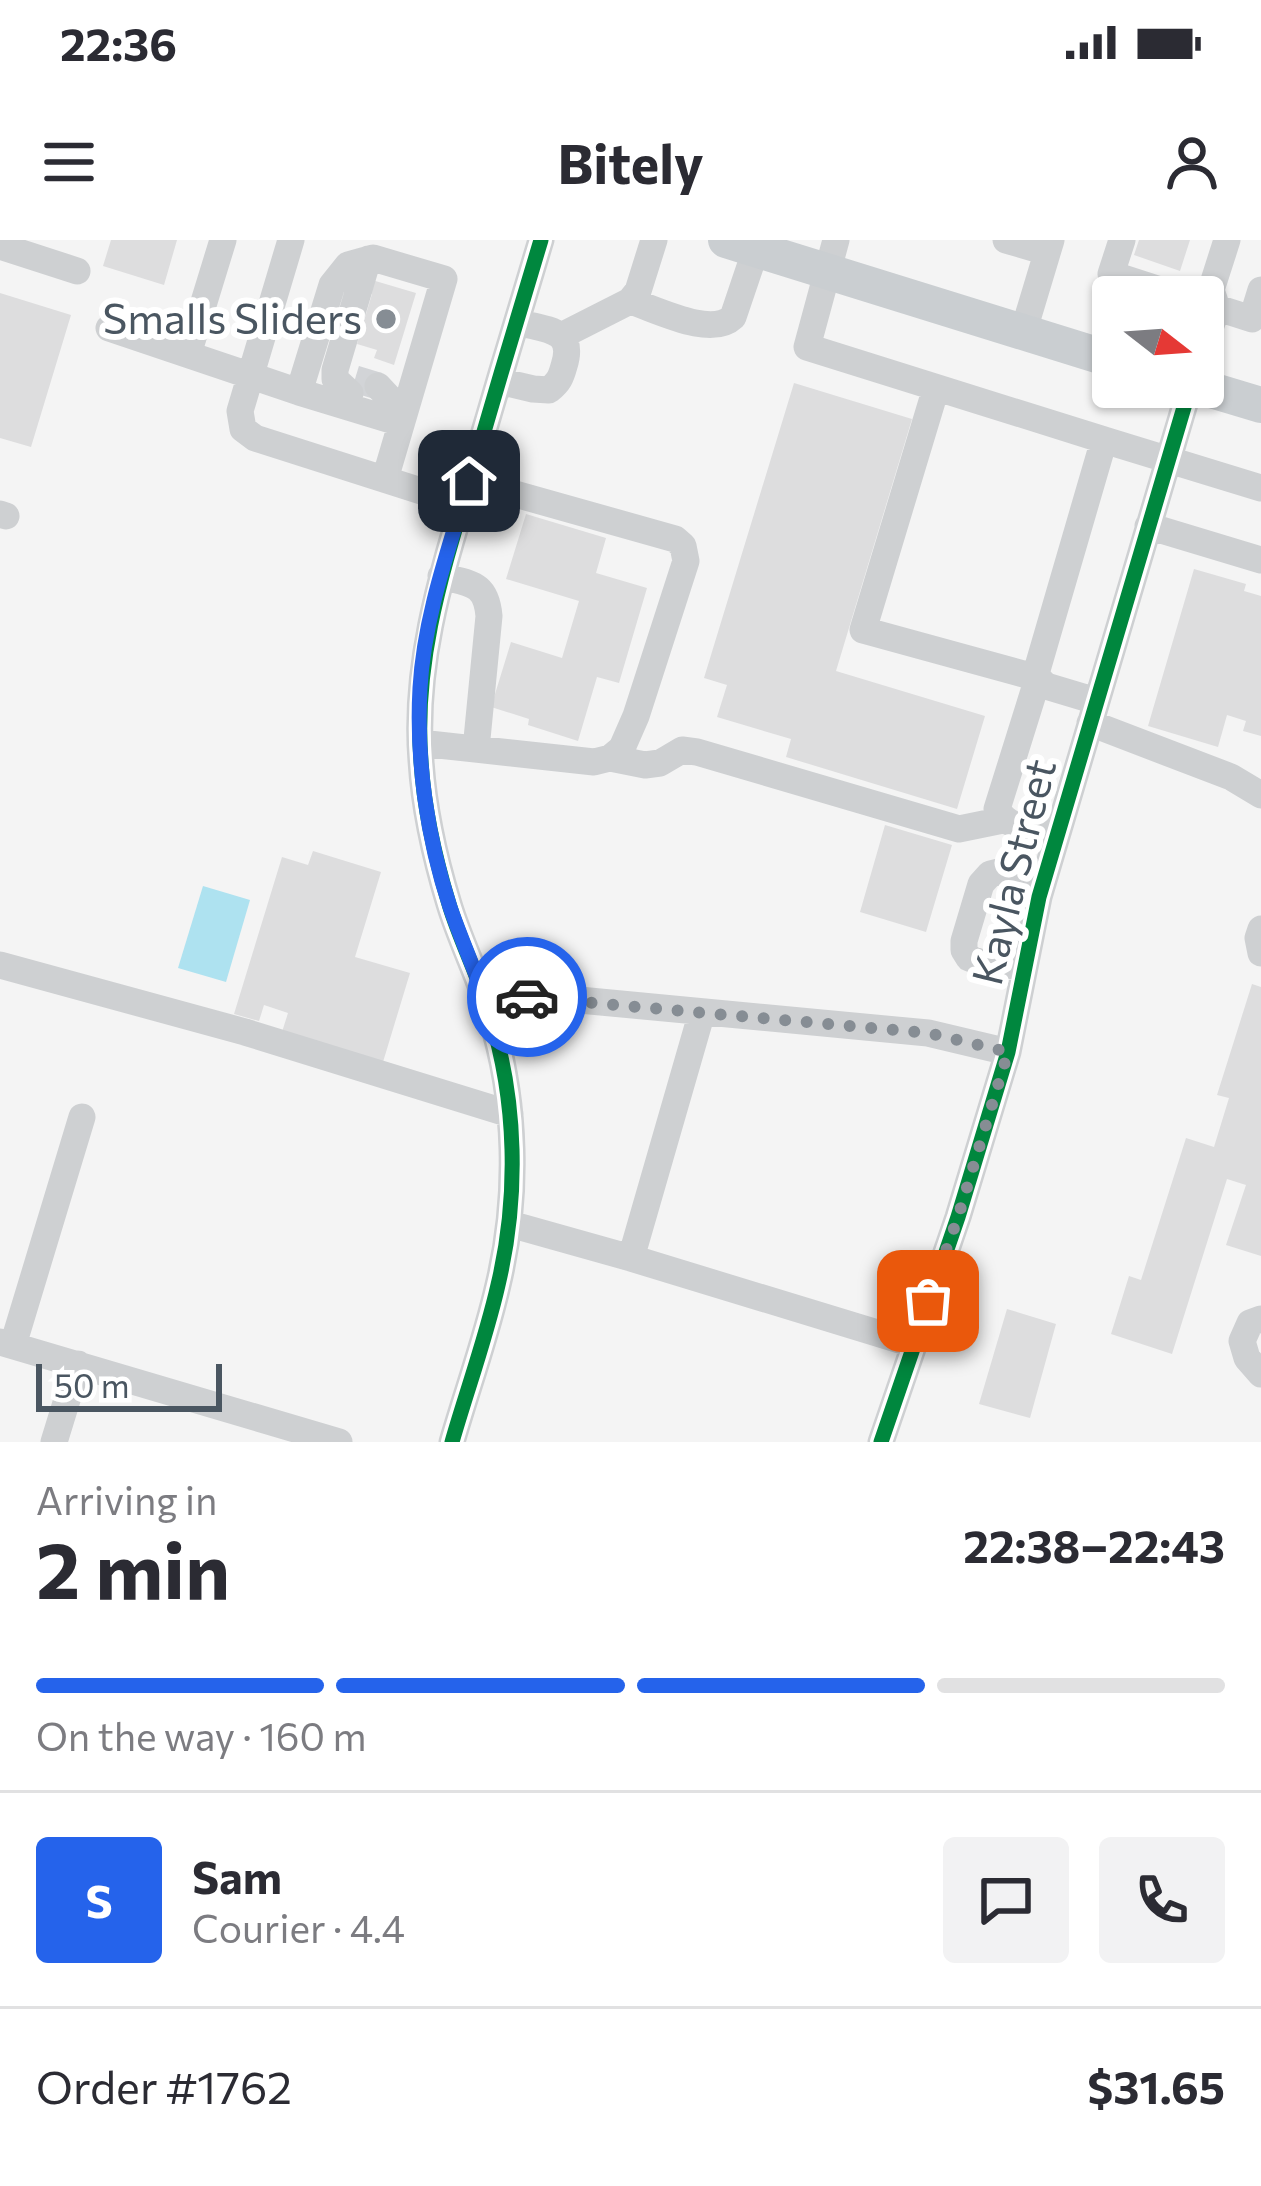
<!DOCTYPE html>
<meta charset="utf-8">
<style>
body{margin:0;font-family:Commissioner,sans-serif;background:#f2f2f3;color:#2b2b33;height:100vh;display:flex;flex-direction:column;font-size:45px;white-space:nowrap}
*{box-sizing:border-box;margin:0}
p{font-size:39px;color:#7c7c81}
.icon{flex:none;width:66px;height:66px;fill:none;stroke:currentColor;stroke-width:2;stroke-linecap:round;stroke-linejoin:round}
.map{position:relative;height:1202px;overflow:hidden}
.drawer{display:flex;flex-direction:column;background:#fff;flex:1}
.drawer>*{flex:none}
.needle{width:78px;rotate:107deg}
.fabs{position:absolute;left:1092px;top:36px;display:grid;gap:24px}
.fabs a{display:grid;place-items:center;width:132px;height:132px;border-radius:12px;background:#fff;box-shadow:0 3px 9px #0004;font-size:60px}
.scale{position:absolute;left:36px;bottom:30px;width:186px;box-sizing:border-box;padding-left:12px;border:6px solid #4a5661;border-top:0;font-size:33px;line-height:42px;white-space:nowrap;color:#4a5661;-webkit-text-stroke:9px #fff;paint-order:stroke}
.pin{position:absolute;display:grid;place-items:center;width:102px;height:102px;color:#fff;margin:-51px;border-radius:24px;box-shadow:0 6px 18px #0006}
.courier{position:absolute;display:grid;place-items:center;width:120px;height:120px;margin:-60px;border:9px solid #2563eb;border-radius:50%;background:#fff;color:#222;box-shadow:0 3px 15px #0007}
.summary em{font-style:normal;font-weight:700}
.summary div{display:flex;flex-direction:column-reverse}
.summary{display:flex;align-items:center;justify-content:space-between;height:204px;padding:0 36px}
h1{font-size:78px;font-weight:700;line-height:90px}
.bar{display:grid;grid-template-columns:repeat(4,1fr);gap:18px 12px;align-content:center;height:144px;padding:0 36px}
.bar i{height:15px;border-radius:9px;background:#e1e1e2}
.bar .active{background:#2563eb}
.bar p{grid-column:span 4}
.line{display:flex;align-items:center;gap:30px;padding:0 36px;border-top:3px solid #e1e1e2}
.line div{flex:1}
.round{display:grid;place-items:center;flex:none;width:126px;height:126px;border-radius:12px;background:#f2f2f3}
.status{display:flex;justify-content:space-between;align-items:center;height:84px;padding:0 60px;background:#fff;direction:ltr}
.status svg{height:33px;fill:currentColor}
header{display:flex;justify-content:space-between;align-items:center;height:156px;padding:0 36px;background:#fff;font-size:54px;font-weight:700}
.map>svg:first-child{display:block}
.water{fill:#aee2f0}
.building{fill:#ddddde}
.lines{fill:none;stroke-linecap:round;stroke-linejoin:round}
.minor-tunnel{stroke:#d2d4d7;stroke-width:27;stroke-dasharray:27 14;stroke-linecap:butt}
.minor{stroke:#ced0d2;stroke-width:27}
.major{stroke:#caced1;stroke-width:36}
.cycleway-casing{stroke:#fff;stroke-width:22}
.cycleway{stroke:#00873e;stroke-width:15}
.done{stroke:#868d94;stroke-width:12;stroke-dasharray:0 21.6}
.route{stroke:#2563eb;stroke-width:15}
.poi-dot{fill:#868d94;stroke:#fff;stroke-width:4.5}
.labels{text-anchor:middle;stroke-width:12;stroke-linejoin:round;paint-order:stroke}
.poi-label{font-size:42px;fill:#4a5661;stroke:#fff;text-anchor:end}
.street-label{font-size:42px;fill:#4a5661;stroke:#fff}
</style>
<div class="status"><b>22:36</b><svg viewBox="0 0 49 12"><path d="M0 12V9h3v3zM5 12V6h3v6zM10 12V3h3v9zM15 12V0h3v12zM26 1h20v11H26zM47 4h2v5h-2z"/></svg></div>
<header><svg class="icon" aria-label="menu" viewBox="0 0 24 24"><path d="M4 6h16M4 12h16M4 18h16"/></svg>Bitely<svg class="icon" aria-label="person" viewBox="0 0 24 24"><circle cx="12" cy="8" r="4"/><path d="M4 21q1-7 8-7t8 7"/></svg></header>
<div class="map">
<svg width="1261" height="1202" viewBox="0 0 1261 1202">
<rect width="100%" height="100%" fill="#f4f4f4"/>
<path class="water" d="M 203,646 L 250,660 L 226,742 L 178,728 Z"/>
<path class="building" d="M 111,0 L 177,0 L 164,45 L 103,26 Z
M 1139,0 L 1190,0 L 1180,31 L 1134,15 Z
M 372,40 L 416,53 L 394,125 L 374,118 L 377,110 L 357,104 L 372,54 L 368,53 Z
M 0,53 L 71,75 L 31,207 L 0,198 Z
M 794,143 L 912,179 L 836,431 L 985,476 L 957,569 L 786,517 L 791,499 L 717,477 L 727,445 L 704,438 Z
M 526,274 L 606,298 L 596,333 L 647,348 L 619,443 L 597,437 L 578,501 L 528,485 L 529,479 L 491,467 L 511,402 L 562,418 L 579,361 L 506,339 Z
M 1194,329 L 1246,344 L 1244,351 L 1261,356 L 1261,496 L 1243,491 L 1246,481 L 1227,475 L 1218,507 L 1148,486 Z
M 885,585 L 952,605 L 926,692 L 860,672 Z
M 313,611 L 381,632 L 355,717 L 410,733 L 383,822 L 282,792 L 288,773 L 264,765 L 259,781 L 234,774 L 282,617 L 308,625 Z
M 1252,744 L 1261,747 L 1261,1016 L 1226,1005 L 1246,945 L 1227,939 L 1172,1114 L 1111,1094 L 1129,1036 L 1141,1040 L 1186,898 L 1214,907 L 1229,858 L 1217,855 Z
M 1007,1069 L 1056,1084 L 1030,1178 L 979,1164 Z"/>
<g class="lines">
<path class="minor-tunnel" d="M 355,139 L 378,146"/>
<path class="minor" d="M 291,0 L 240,171 L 243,189 L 255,198 L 462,264
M 836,0 L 807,107 L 1104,200
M 1006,0 L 1047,12
M 1122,0 L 1111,34 L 1182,57
M 0,6 L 77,31
M 630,61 C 658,70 711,98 733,77 L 759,0
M 1205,64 L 1252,79 L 1261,50
M 109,88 L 299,152 L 332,45 L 348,25 L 373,18 L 444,39 L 385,239
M 1023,93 L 1051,0
M 563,95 L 630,61 L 638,51 L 654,0
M 1203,109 L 1217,68 L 1211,50 L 1227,0
M 188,114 L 223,0
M 499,141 L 533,149 L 549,150 C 559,142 561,137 564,126 C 576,88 545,90 517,82
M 378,146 L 391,160
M 936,148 L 863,390 L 1038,438 L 997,569 C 1008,590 1036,590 1057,595
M 299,152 L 401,183
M 350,153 L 335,139 L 335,130 L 368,19
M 0,274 L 6,276
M 1148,286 L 1261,320
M 441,336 C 470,344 486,342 489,376 L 476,509
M 1096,461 L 1046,446 L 1038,438 L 1037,430 L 1104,200 L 1261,248
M 1090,483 L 1231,537 L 1261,555
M 420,503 L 594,522 L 610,518 L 622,508 L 636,476 L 686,321 L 683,306 L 675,299 L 469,241
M 610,518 L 645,525 L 660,523 L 682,510 L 697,512 L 959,589 L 1003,580
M 1261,689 L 1258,698 L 1261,713
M 0,725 L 245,792 L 510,874
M 1024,727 L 982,723 L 969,718 L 964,710 L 964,701 L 981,644 L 990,634 L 998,632 L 1043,642
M 486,762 L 522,757 L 558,758 L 928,793 L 1008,812
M 510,984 L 631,1018 L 702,772
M 631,1018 L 913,1104
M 1261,1079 L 1250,1083 L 1242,1101 L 1247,1118 L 1261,1134
M 0,1102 L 339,1202
M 13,1105 L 82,877
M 54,1202 L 78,1124
M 452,1202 C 467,1150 486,1098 498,1045 C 519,957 517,861 490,775 C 479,737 460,701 449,664 C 435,618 424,569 421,521 C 413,421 443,330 471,236 C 494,157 517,79 541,0
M 881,1202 L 958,977 L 1008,812 L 1039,657 L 1190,147"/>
<path class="major" d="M 726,0 L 1113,120
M 1201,147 L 1261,165"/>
<defs>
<path id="cycleway" d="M 452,1202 C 467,1150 486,1098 498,1045 C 519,957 517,861 490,775 C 479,737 460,701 449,664 C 435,618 424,569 421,521 C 413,421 443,330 471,236 C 494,157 517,79 541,0
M 881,1202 L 958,977 L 1008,812 L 1039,657 L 1190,147"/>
</defs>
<use href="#cycleway" class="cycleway-casing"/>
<use href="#cycleway" class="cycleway"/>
</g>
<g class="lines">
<path class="done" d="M 527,757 L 928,793 L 1008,812 L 958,977 L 928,1061"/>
<path class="route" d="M 469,241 C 449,308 424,377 420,448 C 416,520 427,598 450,667 C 461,699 475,730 486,762 L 527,757"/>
</g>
<circle class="poi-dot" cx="386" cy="79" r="12"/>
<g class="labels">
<g class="poi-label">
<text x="362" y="94">Smalls Sliders</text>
</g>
<g class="street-label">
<text transform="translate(1014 632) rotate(-76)" y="15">Kayla Street</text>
</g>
</g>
</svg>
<div class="fabs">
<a><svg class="needle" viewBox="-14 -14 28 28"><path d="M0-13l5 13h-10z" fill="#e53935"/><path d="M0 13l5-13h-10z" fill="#7c7c81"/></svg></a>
</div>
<div class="scale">50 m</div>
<div class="pin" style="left:928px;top:1061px;background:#ea580c"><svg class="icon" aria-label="bag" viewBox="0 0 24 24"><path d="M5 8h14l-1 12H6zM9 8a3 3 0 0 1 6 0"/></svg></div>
<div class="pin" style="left:469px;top:241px;background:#1f2937"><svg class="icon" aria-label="home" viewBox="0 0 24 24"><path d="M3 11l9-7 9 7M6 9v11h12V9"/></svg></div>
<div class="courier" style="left:527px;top:757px"><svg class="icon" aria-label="car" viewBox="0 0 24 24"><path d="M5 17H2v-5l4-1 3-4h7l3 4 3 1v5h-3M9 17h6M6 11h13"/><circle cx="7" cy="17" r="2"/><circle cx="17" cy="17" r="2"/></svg></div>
</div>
<section class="drawer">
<div class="summary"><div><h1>2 min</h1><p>Arriving in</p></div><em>22:38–22:43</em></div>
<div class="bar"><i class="active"></i><i class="active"></i><i class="active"></i><i></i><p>On the way · 160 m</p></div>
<div class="line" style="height:216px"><b class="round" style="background:#2563eb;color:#fff">S</b><div><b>Sam</b><p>Courier · 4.4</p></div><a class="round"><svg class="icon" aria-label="chat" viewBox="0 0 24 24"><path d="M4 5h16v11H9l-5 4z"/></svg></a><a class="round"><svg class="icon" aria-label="phone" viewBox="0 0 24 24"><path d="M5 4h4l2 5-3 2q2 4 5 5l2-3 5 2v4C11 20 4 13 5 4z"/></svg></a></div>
<div class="line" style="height:156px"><div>Order #1762</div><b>$31.65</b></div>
</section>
